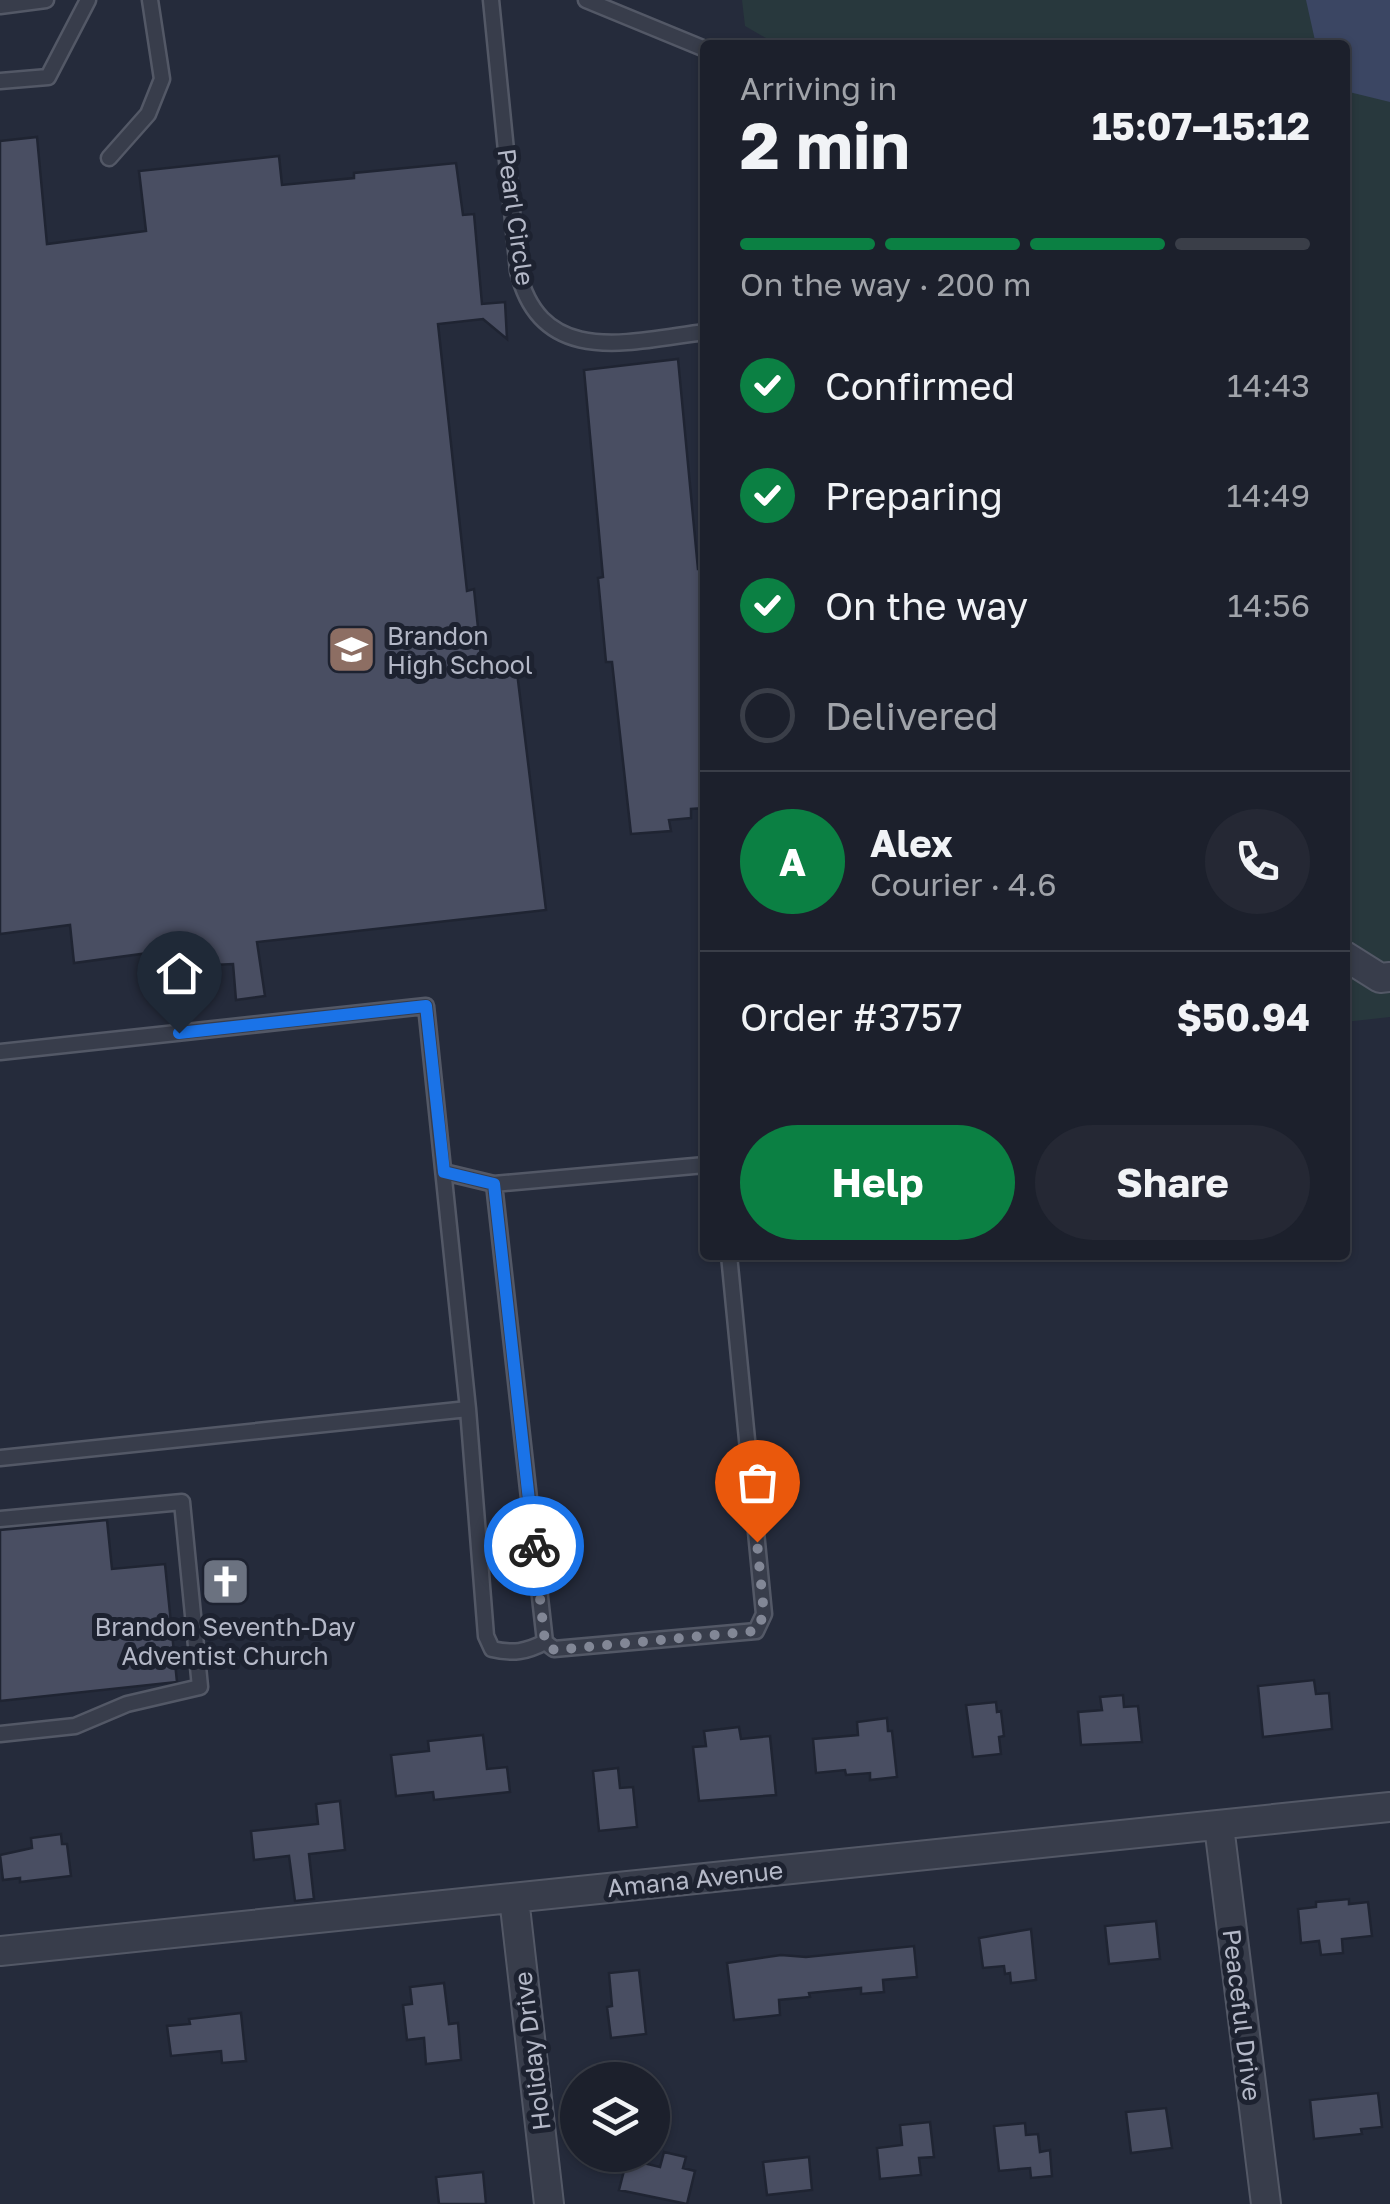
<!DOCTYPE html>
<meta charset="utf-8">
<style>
body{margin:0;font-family:"Golos Text",sans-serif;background:#252834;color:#f1f3f6;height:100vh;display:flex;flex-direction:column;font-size:38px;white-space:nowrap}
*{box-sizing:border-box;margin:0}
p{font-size:32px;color:#a0a3a9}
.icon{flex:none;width:55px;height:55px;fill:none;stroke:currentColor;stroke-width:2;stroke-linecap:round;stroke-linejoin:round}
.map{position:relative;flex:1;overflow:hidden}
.drawer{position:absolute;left:700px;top:40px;width:650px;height:1220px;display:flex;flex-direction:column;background:#1c202c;border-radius:10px;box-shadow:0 2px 8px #0004,0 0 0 2px #3a3e48}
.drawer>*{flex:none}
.fabs{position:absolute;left:560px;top:2062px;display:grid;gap:20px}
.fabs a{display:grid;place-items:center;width:110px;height:110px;border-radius:50%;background:#1c202c;box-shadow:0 2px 8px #0004,0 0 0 2px #3a3e48;font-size:50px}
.pin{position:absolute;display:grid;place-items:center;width:85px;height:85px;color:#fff;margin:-102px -42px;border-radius:50% 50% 50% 0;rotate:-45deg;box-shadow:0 0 10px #0007}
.pin .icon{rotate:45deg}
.courier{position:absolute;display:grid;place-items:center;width:100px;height:100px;margin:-50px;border:8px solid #1a73e8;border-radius:50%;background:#fff;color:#222;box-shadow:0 2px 12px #0007}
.summary em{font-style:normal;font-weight:700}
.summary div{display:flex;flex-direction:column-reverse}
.summary{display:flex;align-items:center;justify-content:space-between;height:170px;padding:0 40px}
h1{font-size:65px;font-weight:700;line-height:75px}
.bar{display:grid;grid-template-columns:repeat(4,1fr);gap:15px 10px;align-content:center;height:120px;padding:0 40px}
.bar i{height:12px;border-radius:8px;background:#3a3e48}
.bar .current{background:#0b8043}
.bar p{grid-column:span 4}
.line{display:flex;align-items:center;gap:25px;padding:0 40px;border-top:2px solid #3a3e48}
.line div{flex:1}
.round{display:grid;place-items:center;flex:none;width:105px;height:105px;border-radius:52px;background:#252834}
ol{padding:0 40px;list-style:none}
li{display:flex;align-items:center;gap:30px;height:110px}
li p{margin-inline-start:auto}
li .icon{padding:10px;border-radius:50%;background:#0b8043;color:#fff;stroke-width:4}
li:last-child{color:#a0a3a9}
li i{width:55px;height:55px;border:5px solid #3a3e48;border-radius:50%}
.button{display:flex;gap:20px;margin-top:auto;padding:20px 40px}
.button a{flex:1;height:115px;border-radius:60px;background:#0b8043;color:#fff;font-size:40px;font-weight:700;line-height:115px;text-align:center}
.button a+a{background:#252834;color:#f1f3f6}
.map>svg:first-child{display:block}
.green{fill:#28383d}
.water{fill:#3b4663}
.building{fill:#494e62;stroke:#1f2432;stroke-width:2.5}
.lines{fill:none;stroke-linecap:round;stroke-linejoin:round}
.lane-casing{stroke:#535866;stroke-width:19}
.street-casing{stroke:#535866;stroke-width:32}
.lane{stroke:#383d4b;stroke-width:14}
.street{stroke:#383d4b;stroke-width:28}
.done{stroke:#828796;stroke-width:10;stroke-dasharray:0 18}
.route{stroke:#1a73e8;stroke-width:12}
.labels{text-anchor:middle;stroke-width:10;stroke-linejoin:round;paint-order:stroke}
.street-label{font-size:25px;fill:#b4b8c7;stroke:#1d2230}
.poi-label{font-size:25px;fill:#b4b8c7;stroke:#1d2230;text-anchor:start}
</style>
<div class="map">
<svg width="1390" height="2204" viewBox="0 0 1390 2204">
<rect width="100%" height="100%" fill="#252b3b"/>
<path class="green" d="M 742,0 L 1390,0 L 1390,1017 L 1345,1022 L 1345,45 L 778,45 L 745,26 Z"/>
<path class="water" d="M 1306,0 L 1390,0 L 1390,102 L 1345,91 L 1345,45 L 1316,45 Z"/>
<path class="building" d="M 37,137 L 47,244 L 146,231 L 139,171 L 279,156 L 282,185 L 354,178 L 354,173 L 456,163 L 463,215 L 474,214 L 482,304 L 505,302 L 507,339 L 483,319 L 438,324 L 467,591 L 474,589 L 483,676 L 517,672 L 546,910 L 257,942 L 265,996 L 236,1000 L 233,964 L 212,965 L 208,945 L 74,963 L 70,925 L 0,934 L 0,141 Z
M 678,359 L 698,569 L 705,569 L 705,808 L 691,809 L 691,818 L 669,820 L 671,831 L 631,834 L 612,662 L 606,662 L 598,578 L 603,577 L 584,370 Z
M 107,1520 L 112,1569 L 165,1564 L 177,1682 L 0,1701 L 0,1530 Z
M 1314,1680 L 1316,1694 L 1329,1693 L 1332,1729 L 1263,1737 L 1258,1686 Z
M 1123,1695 L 1124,1707 L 1138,1706 L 1142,1742 L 1081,1745 L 1078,1712 L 1102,1710 L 1100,1697 Z
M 996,1702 L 997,1712 L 1001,1711 L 1004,1736 L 999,1737 L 1001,1754 L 973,1757 L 966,1705 Z
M 887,1718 L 888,1731 L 892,1731 L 897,1777 L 870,1780 L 870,1773 L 846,1775 L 845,1770 L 816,1773 L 813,1739 L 858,1735 L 857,1722 Z
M 739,1727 L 741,1739 L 770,1736 L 776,1795 L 699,1801 L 693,1747 L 706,1746 L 704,1731 Z
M 483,1735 L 487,1769 L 507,1767 L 510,1792 L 434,1800 L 433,1792 L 396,1796 L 391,1755 L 429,1751 L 428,1741 Z
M 618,1768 L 620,1788 L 633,1787 L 637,1827 L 599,1831 L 593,1771 Z
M 340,1801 L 345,1850 L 309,1854 L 314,1899 L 295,1901 L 289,1856 L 254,1860 L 251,1831 L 318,1824 L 316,1804 Z
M 61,1834 L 62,1844 L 67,1844 L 71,1876 L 20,1882 L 20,1878 L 3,1880 L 0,1855 L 32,1848 L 31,1838 Z
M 1349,1899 L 1349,1904 L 1368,1902 L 1372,1936 L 1342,1939 L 1343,1953 L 1321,1955 L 1319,1941 L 1301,1943 L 1298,1909 L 1316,1907 L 1316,1902 Z
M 1156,1921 L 1160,1959 L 1109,1964 L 1105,1926 Z
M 1031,1929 L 1036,1980 L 1011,1983 L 1010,1973 L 1005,1974 L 1004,1966 L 983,1968 L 979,1938 Z
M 914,1946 L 917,1977 L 883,1980 L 884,1992 L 861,1994 L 861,1988 L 809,1993 L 810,1997 L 779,2000 L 780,2015 L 734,2020 L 727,1963 L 781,1955 L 806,1957 Z
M 639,1970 L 646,2034 L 611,2038 L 607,2007 L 612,2006 L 609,1973 Z
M 444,1983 L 449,2024 L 458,2023 L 461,2060 L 426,2064 L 424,2038 L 407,2040 L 403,2005 L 412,2004 L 410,1987 Z
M 241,2013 L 246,2061 L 222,2063 L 221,2051 L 171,2056 L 167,2026 L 190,2024 L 189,2019 Z
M 1378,2093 L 1382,2127 L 1361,2129 L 1362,2134 L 1314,2139 L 1310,2100 Z
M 1166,2108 L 1172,2148 L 1131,2153 L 1126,2112 Z
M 930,2122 L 934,2157 L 919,2158 L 921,2175 L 880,2179 L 877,2148 L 902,2145 L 900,2125 Z
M 1025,2123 L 1026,2135 L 1038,2134 L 1040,2152 L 1050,2150 L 1052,2176 L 1031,2178 L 1030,2168 L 999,2171 L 994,2126 Z
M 664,2152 L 686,2157 L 683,2168 L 695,2171 L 687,2204 L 619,2190 L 627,2159 L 660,2167 Z
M 809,2157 L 812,2190 L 767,2195 L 763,2162 Z
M 483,2172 L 486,2204 L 439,2204 L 436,2177 Z"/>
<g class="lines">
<defs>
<path id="lane" d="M 491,0 L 518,271 C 541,369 632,341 705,332
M 586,0 L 705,49
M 0,6 L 46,0
M 0,81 L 48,77 L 88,0
M 109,158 L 148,114 L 162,79 L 150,0
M 0,1052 L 426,1006 L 468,1409 L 0,1458
M 444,1172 L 494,1184 L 705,1165
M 494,1184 L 545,1642 L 554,1649 L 756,1631 L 764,1614 L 729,1255
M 468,1409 L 486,1636 L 492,1649 C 513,1654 526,1652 545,1642
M 0,1519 L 182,1502 L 200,1687 L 127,1704 L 75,1726 L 0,1734"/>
<path id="street" d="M 1345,956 L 1380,978 L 1390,977
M 1219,1826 L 1266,2204
M 514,1898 L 549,2204
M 0,1951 L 1390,1807"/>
</defs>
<use href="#lane" class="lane-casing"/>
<use href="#street" class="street-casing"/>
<use href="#lane" class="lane"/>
<use href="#street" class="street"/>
</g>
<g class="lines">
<path class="done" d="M 534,1546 L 545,1642 L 554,1650 L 756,1631 L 764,1614 L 757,1542"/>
<path class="route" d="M 179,1033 L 426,1006 L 444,1172 L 494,1184 L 534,1546"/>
</g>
<defs>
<symbol id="school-square" viewBox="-11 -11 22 22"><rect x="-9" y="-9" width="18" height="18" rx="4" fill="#8d6e63" stroke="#1d2230"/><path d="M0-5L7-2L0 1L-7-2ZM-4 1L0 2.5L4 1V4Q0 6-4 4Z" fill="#fff"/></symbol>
<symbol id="church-square" viewBox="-11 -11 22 22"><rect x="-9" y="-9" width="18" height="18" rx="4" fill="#6b7280" stroke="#1d2230"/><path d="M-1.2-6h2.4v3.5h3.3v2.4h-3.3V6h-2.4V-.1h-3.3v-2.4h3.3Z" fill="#fff"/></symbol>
</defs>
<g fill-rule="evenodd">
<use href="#school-square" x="324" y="622" width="55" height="55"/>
<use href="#church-square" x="198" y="1554" width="55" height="55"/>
</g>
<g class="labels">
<g class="street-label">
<text transform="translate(516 217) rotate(82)" y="9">Pearl Circle</text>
<text transform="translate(695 1879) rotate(-6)" y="9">Amana Avenue</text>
<text transform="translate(1242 2015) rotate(83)" y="9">Peaceful Drive</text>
<text transform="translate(532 2051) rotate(-97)" y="9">Holiday Drive</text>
</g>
<g class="poi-label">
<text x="387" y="645">Brandon<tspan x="387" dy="29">High School</tspan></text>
<text x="225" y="1636" text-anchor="middle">Brandon Seventh-Day<tspan x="225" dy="29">Adventist Church</tspan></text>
</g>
</g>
</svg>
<div class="fabs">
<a><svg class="icon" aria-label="layers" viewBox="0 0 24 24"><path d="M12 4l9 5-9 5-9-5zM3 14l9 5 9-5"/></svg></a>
</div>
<div class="pin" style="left:757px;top:1542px;background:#ea580c"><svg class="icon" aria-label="bag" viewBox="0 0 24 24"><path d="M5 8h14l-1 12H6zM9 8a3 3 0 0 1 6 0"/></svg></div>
<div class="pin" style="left:179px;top:1033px;background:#1f2937"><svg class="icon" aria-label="home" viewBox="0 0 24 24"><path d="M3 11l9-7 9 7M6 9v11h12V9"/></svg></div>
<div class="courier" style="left:534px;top:1546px"><svg class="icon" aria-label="bike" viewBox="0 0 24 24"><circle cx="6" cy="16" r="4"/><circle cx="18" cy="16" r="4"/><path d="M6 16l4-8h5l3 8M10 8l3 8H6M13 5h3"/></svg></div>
<section class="drawer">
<div class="summary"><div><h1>2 min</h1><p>Arriving in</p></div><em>15:07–15:12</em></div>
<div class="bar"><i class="current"></i><i class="current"></i><i class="current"></i><i></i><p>On the way · 200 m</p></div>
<ol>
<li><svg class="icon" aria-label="check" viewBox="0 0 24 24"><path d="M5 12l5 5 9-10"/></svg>Confirmed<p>14:43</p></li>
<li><svg class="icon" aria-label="check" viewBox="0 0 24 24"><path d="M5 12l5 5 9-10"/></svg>Preparing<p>14:49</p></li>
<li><svg class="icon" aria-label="check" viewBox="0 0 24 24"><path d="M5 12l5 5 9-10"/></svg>On the way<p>14:56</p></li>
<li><i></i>Delivered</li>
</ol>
<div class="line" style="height:180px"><b class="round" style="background:#0b8043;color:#fff">A</b><div><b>Alex</b><p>Courier · 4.6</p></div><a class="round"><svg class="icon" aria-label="phone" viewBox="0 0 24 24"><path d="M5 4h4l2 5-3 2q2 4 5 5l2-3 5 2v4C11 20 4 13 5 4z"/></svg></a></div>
<div class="line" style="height:130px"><div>Order #3757</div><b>$50.94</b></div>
<div class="button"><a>Help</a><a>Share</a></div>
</section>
</div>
